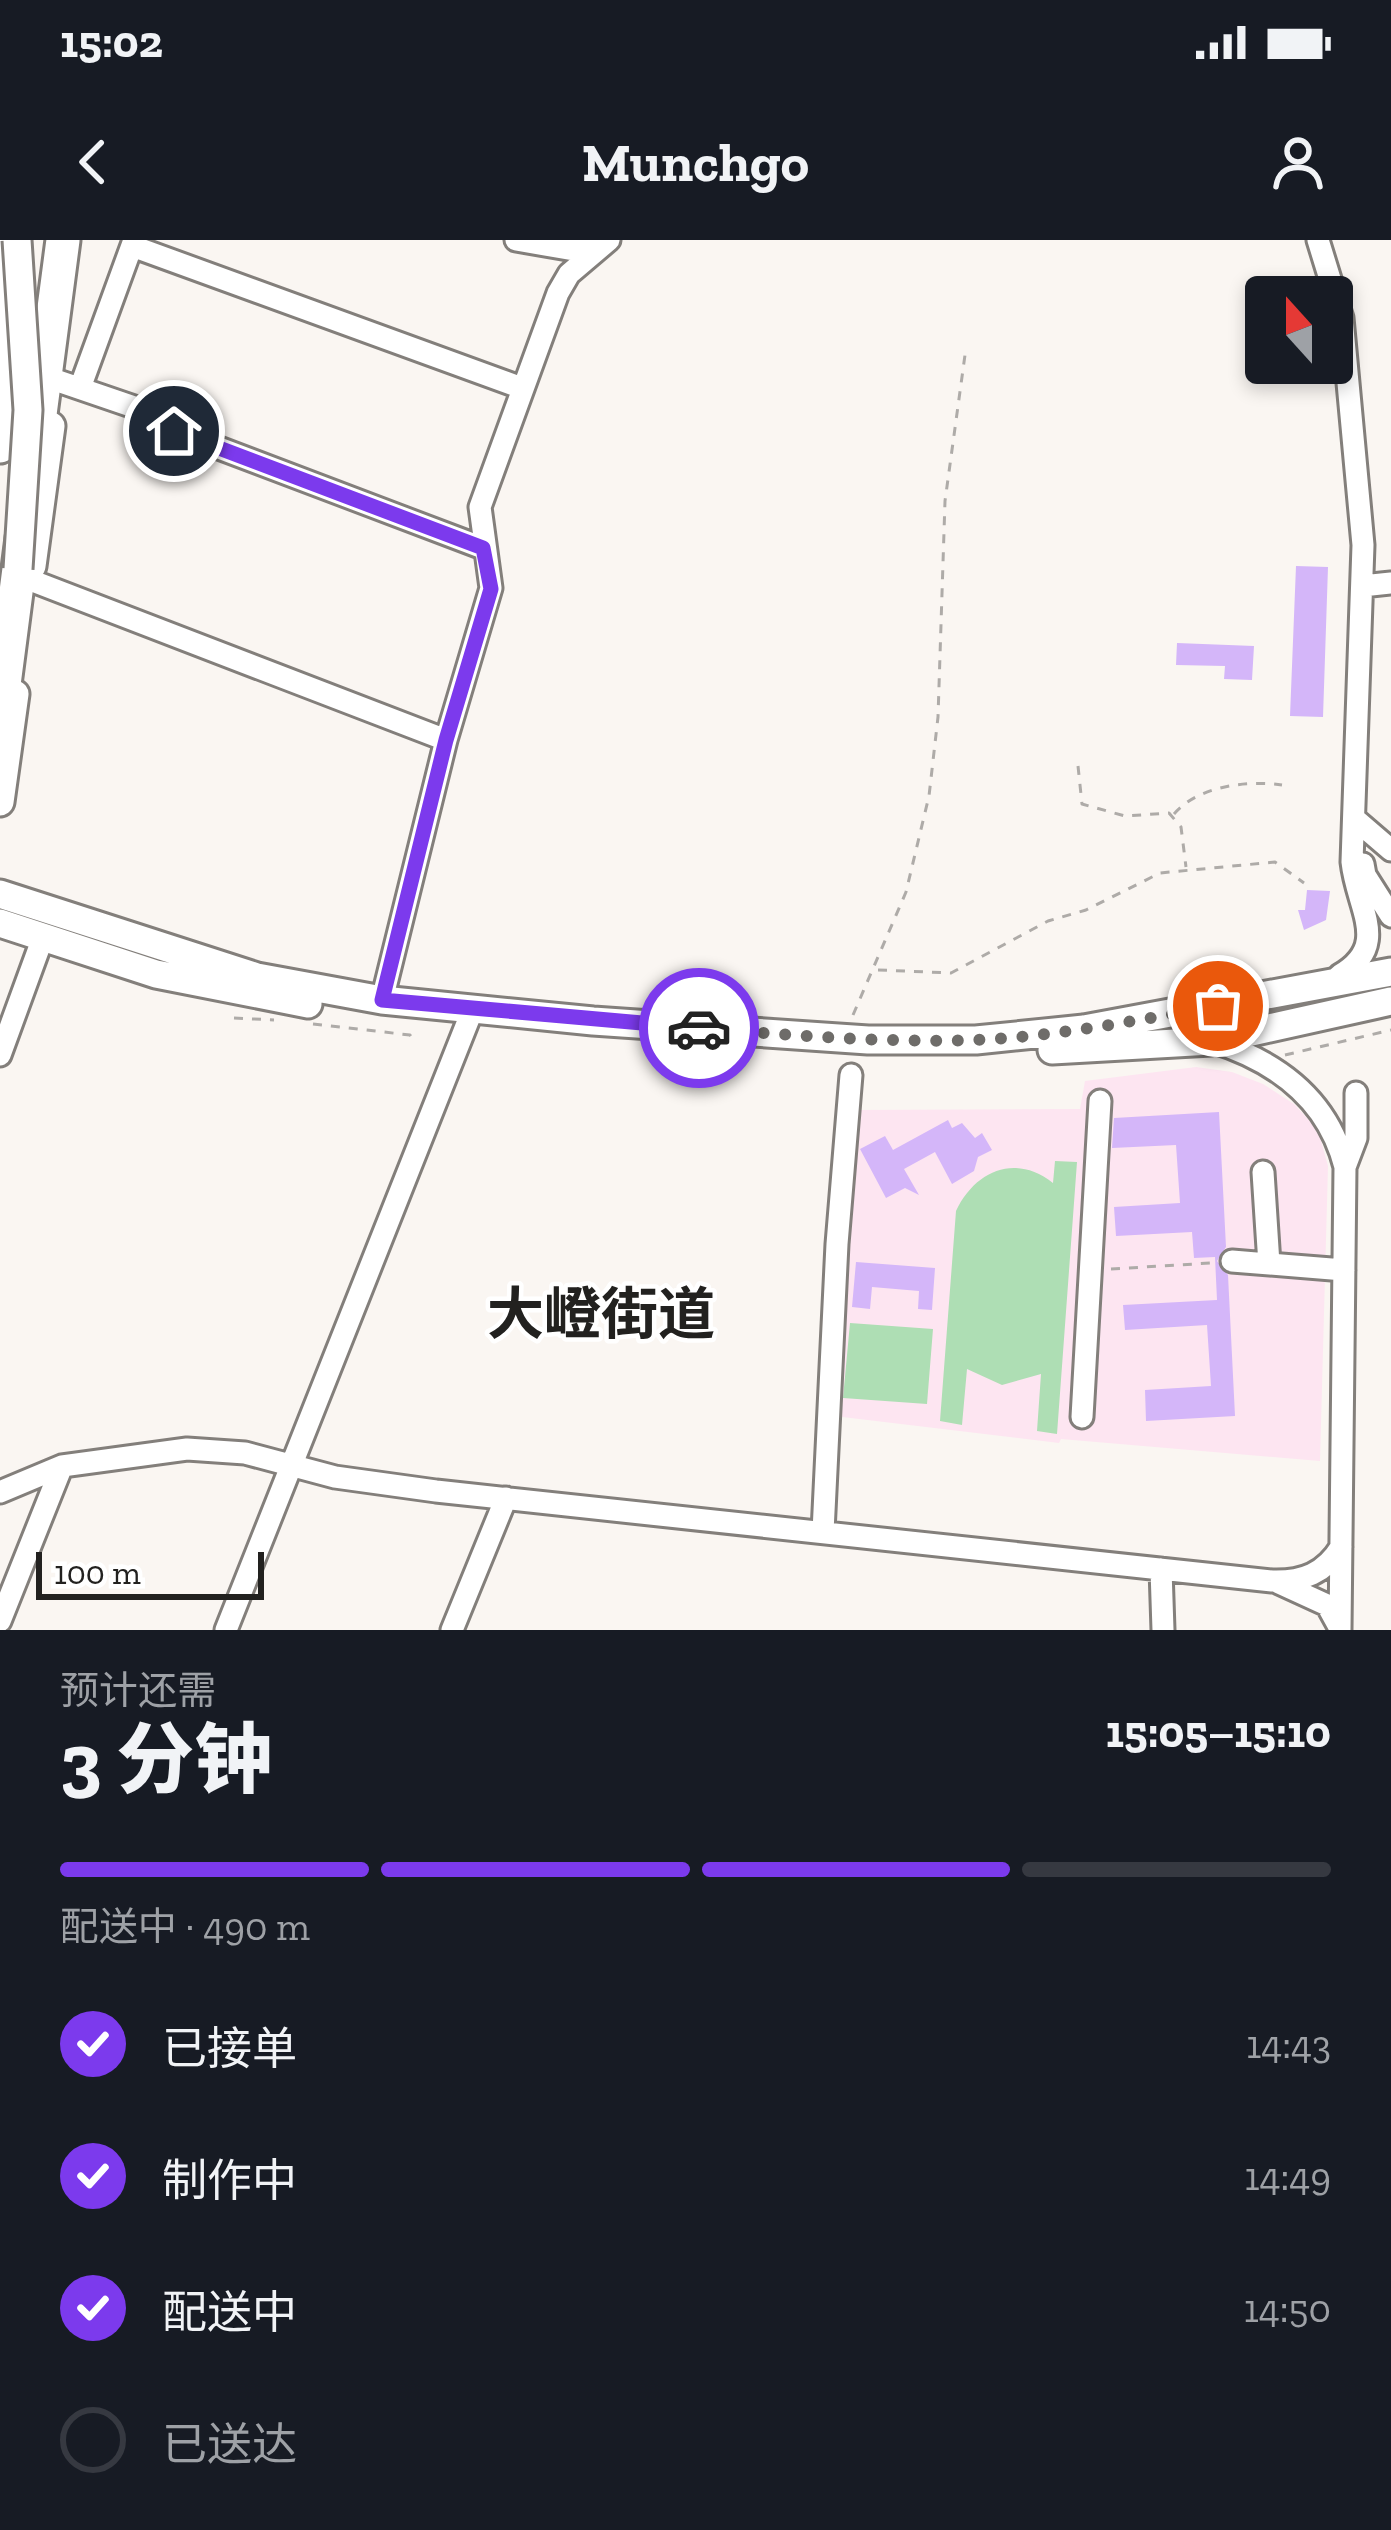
<!DOCTYPE html>
<html lang="zh">
<meta charset="utf-8">
<style>
body{margin:0;font-family:"Zilla Slab","Noto Sans SC",serif;background:#20242c;color:#f1f3f6;height:100vh;display:flex;flex-direction:column;font-size:45px;white-space:nowrap}
*{box-sizing:border-box;margin:0}
p{font-size:39px;color:#9ea1a6}
.icon{flex:none;width:66px;height:66px;fill:none;stroke:currentColor;stroke-width:2;stroke-linecap:round;stroke-linejoin:round}
.map{position:relative;height:1390px;overflow:hidden}
.drawer{display:flex;flex-direction:column;background:#171b24;flex:1}
.drawer>*{flex:none}
.needle{width:78px;rotate:339deg}
.controls{position:absolute;left:1245px;top:36px;display:grid;gap:24px}
.controls a{display:grid;place-items:center;width:108px;height:108px;border-radius:12px;background:#171b24;box-shadow:0 6px 18px #0003;font-size:60px}
.scale{position:absolute;left:36px;bottom:30px;width:228px;box-sizing:border-box;padding-left:12px;border:6px solid #22211f;border-top:0;font-size:33px;line-height:42px;white-space:nowrap;color:#22211f;-webkit-text-stroke:9px #fff;paint-order:stroke}
.pin{position:absolute;display:grid;place-items:center;width:102px;height:102px;color:#fff;margin:-51px;border:6px solid #fff;border-radius:50%;box-shadow:0 3px 12px #0007}
.courier{position:absolute;display:grid;place-items:center;width:120px;height:120px;margin:-60px;border:9px solid #7c3aed;border-radius:50%;background:#fff;color:#222;box-shadow:0 3px 15px #0007}
.head em{font-style:normal;font-weight:800}
.head div{display:flex;flex-direction:column-reverse}
.head{display:flex;align-items:center;justify-content:space-between;height:204px;padding:0 60px}
h1{font-size:78px;font-weight:800;line-height:90px}
.bar{display:grid;grid-template-columns:repeat(4,1fr);gap:18px 12px;align-content:center;height:144px;padding:0 60px}
.bar i{height:15px;border-radius:9px;background:#363941}
.bar .selected{background:#7c3aed}
.bar p{grid-column:span 4}
ol{padding:0 60px;list-style:none}
li{display:flex;align-items:center;gap:36px;height:132px}
li p{margin-inline-start:auto}
li .icon{padding:12px;border-radius:50%;background:#7c3aed;color:#fff;stroke-width:4}
li:last-child{color:#9ea1a6}
li i{width:66px;height:66px;border:6px solid #363941;border-radius:50%}
.status{display:flex;justify-content:space-between;align-items:center;height:84px;padding:0 60px;background:#171b24;direction:ltr}
.status svg{height:33px;fill:currentColor}
header{display:flex;justify-content:space-between;align-items:center;height:156px;padding:0 60px;background:#171b24;font-size:54px;font-weight:800}
.map>svg:first-child{display:block}
.education{fill:#fde5f1}
.green{fill:#aedeb4}
.building{fill:#d4b6f9}
.lines{fill:none;stroke-linecap:round;stroke-linejoin:round}
.minor-casing{stroke:#837f7b;stroke-width:27}
.major-casing{stroke:#837f7b;stroke-width:33}
.highway-casing{stroke:#837f7b;stroke-width:39}
.path{stroke:#aeaba8;stroke-width:3;stroke-dasharray:9 9;stroke-linecap:butt}
.minor{stroke:#fff;stroke-width:21}
.major{stroke:#fff;stroke-width:27}
.highway{stroke:#fff;stroke-width:33}
.major-bridge-casing{stroke:#837f7b;stroke-width:33;stroke-linecap:butt}
.major-bridge{stroke:#fff;stroke-width:27}
.done{stroke:#6e6c69;stroke-width:12;stroke-dasharray:0 21.6}
.route{stroke:#7c3aed;stroke-width:15}
.labels{text-anchor:middle;stroke-width:9;stroke-linejoin:round;paint-order:stroke}
.district-label{font-size:57px;font-weight:bold;fill:#22211f;stroke:#fff}
</style>
<div class="status"><b>15:02</b><svg viewBox="0 0 49 12"><path d="M0 12V9h3v3zM5 12V6h3v6zM10 12V3h3v9zM15 12V0h3v12zM26 1h20v11H26zM47 4h2v5h-2z"/></svg></div>
<header><svg class="icon" aria-label="back" viewBox="0 0 24 24"><path d="M15 5l-7 7 7 7"/></svg>Munchgo<svg class="icon" aria-label="person" viewBox="0 0 24 24"><circle cx="12" cy="8" r="4"/><path d="M4 21q1-7 8-7t8 7"/></svg></header>
<div class="map">
<svg width="1391" height="1390" viewBox="0 0 1391 1390">
<rect width="100%" height="100%" fill="#faf6f2"/>
<path class="education" d="M 1196,827 L 1232,832 L 1263,844 L 1294,864 L 1318,890 L 1328,926 L 1320,1221 L 1061,1199 L 1059,1203 L 834,1176 L 857,870 L 1080,869 L 1085,841 Z"/>
<path class="green" d="M 1055,921 L 1077,922 L 1057,1194 L 1037,1191 L 1041,1134 L 1002,1145 L 967,1129 L 962,1185 L 940,1181 L 956,971 C 975,931 1015,913 1053,943 Z
M 850,1083 L 933,1089 L 927,1164 L 843,1158 Z"/>
<path class="building" d="M 1296,326 L 1328,327 L 1323,477 L 1290,476 Z
M 1177,403 L 1254,406 L 1252,440 L 1224,439 L 1225,426 L 1176,425 Z
M 1307,650 L 1330,651 L 1326,680 L 1304,690 L 1298,670 L 1305,670 Z
M 1219,872 L 1226,1007 L 1217,1021 L 1228,1035 L 1235,1176 L 1146,1181 L 1145,1150 L 1211,1146 L 1207,1085 L 1125,1090 L 1123,1065 L 1217,1060 L 1215,1017 L 1194,1018 L 1192,992 L 1116,996 L 1114,967 L 1180,963 L 1176,905 L 1112,908 L 1114,878 Z
M 948,880 L 952,888 L 962,883 L 975,898 L 982,893 L 992,910 L 978,917 L 974,931 L 952,944 L 935,912 L 904,929 L 919,955 L 905,948 L 886,958 L 860,909 L 885,896 L 893,910 Z
M 856,1022 L 935,1028 L 932,1070 L 918,1069 L 919,1051 L 872,1047 L 870,1069 L 852,1067 Z"/>
<g class="lines">
<defs>
<path id="minor" d="M 516,0 L 574,10 L 597,2
M 1318,0 L 1342,78 L 1363,305 L 1352,622 C 1357,669 1391,705 1340,735
M 132,6 L 522,148
M 58,141 L 137,168 L 174,191 L 483,308
M 80,148 L 134,0
M 30,340 L 446,500 L 382,760
M 1362,346 L 1391,343
M 446,500 L 491,348 L 480,267 L 558,53 L 569,34 L 609,0
M 1357,587 L 1356,580 L 1391,610
M 1363,624 L 1365,635 L 1391,676
M 1212,801 C 1276,821 1328,859 1345,927 L 1340,1390
M 0,815 L 42,700
M 1345,927 L 1356,898 L 1356,853
M 1263,932 L 1269,1024
M 1232,1021 L 1344,1030
M 1082,1177 L 1100,861
M 0,1252 L 62,1226 L 187,1209 L 245,1213 L 335,1237 L 436,1251 L 1272,1341 C 1303,1342 1325,1333 1341,1307
M 823,1292 L 837,1004 L 851,835
M 1161,1329 L 1163,1390
M 1279,1343 L 1327,1365 L 1338,1385
M 0,1381 L 62,1226
M 226,1390 L 472,771
M 452,1390 L 506,1258"/>
<path id="major" d="M 0,39 L 3,0
M 32,326 L 51,186
M 0,562 L 15,454
M 0,654 L 257,737 L 382,760 L 593,781 L 868,800 L 976,800 L 1084,789 L 1391,732
M 0,683 L 156,734 L 308,764
M 1052,810 L 1211,801 L 1391,761"/>
<path id="highway" d="M 0,206 L 14,56
M 35,212 L 63,0
M 0,475 L 23,298"/>
</defs>
<use href="#minor" class="minor-casing"/>
<use href="#major" class="major-casing"/>
<use href="#highway" class="highway-casing"/>
<path class="path" d="M 1078,526 L 1082,564 L 1125,576 L 1169,573 L 1181,587 L 1186,627
M 1174,574 C 1198,546 1247,540 1282,545
M 878,730 L 951,733 L 1048,681 L 1086,670 L 1160,633 L 1275,622 L 1304,643
M 853,775 L 906,652 L 929,556 L 938,477 L 945,261 L 965,115
M 234,778 L 274,780
M 313,784 L 410,795 L 415,803
M 1285,815 L 1391,790
M 1111,1029 L 1211,1023"/>
<use href="#minor" class="minor"/>
<use href="#major" class="major"/>
<use href="#highway" class="highway"/>
<defs>
<path id="major-bridge" d="M 17,0 L 28,170 L 18,329"/>
</defs>
<use href="#major-bridge" class="major-bridge-casing"/>
<use href="#major-bridge" class="major-bridge"/>
</g>
<g class="lines">
<path class="done" d="M 699,788 C 790,795 882,803 973,800 C 1055,797 1137,780 1218,766"/>
<path class="route" d="M 174,191 L 483,308 L 491,349 L 446,500 L 382,760 L 699,788"/>
</g>
<g class="labels">
<g class="district-label">
<text x="601" y="1094">大嶝街道</text>
</g>
</g>
</svg>
<div class="controls">
<a><svg class="needle" viewBox="-14 -14 28 28"><path d="M0-13l5 13h-10z" fill="#e53935"/><path d="M0 13l5-13h-10z" fill="#9ea1a6"/></svg></a>
</div>
<div class="scale">100 m</div>
<div class="pin" style="left:1218px;top:766px;background:#ea580c"><svg class="icon" aria-label="bag" viewBox="0 0 24 24"><path d="M5 8h14l-1 12H6zM9 8a3 3 0 0 1 6 0"/></svg></div>
<div class="pin" style="left:174px;top:191px;background:#1f2937"><svg class="icon" aria-label="home" viewBox="0 0 24 24"><path d="M3 11l9-7 9 7M6 9v11h12V9"/></svg></div>
<div class="courier" style="left:699px;top:788px"><svg class="icon" aria-label="car" viewBox="0 0 24 24"><path d="M5 17H2v-5l4-1 3-4h7l3 4 3 1v5h-3M9 17h6M6 11h13"/><circle cx="7" cy="17" r="2"/><circle cx="17" cy="17" r="2"/></svg></div>
</div>
<section class="drawer">
<div class="head"><div><h1>3 分钟</h1><p>预计还需</p></div><em>15:05–15:10</em></div>
<div class="bar"><i class="selected"></i><i class="selected"></i><i class="selected"></i><i></i><p>配送中 · 490 m</p></div>
<ol>
<li><svg class="icon" aria-label="check" viewBox="0 0 24 24"><path d="M5 12l5 5 9-10"/></svg>已接单<p>14:43</p></li>
<li><svg class="icon" aria-label="check" viewBox="0 0 24 24"><path d="M5 12l5 5 9-10"/></svg>制作中<p>14:49</p></li>
<li><svg class="icon" aria-label="check" viewBox="0 0 24 24"><path d="M5 12l5 5 9-10"/></svg>配送中<p>14:50</p></li>
<li><i></i>已送达</li>
</ol>
</section>
